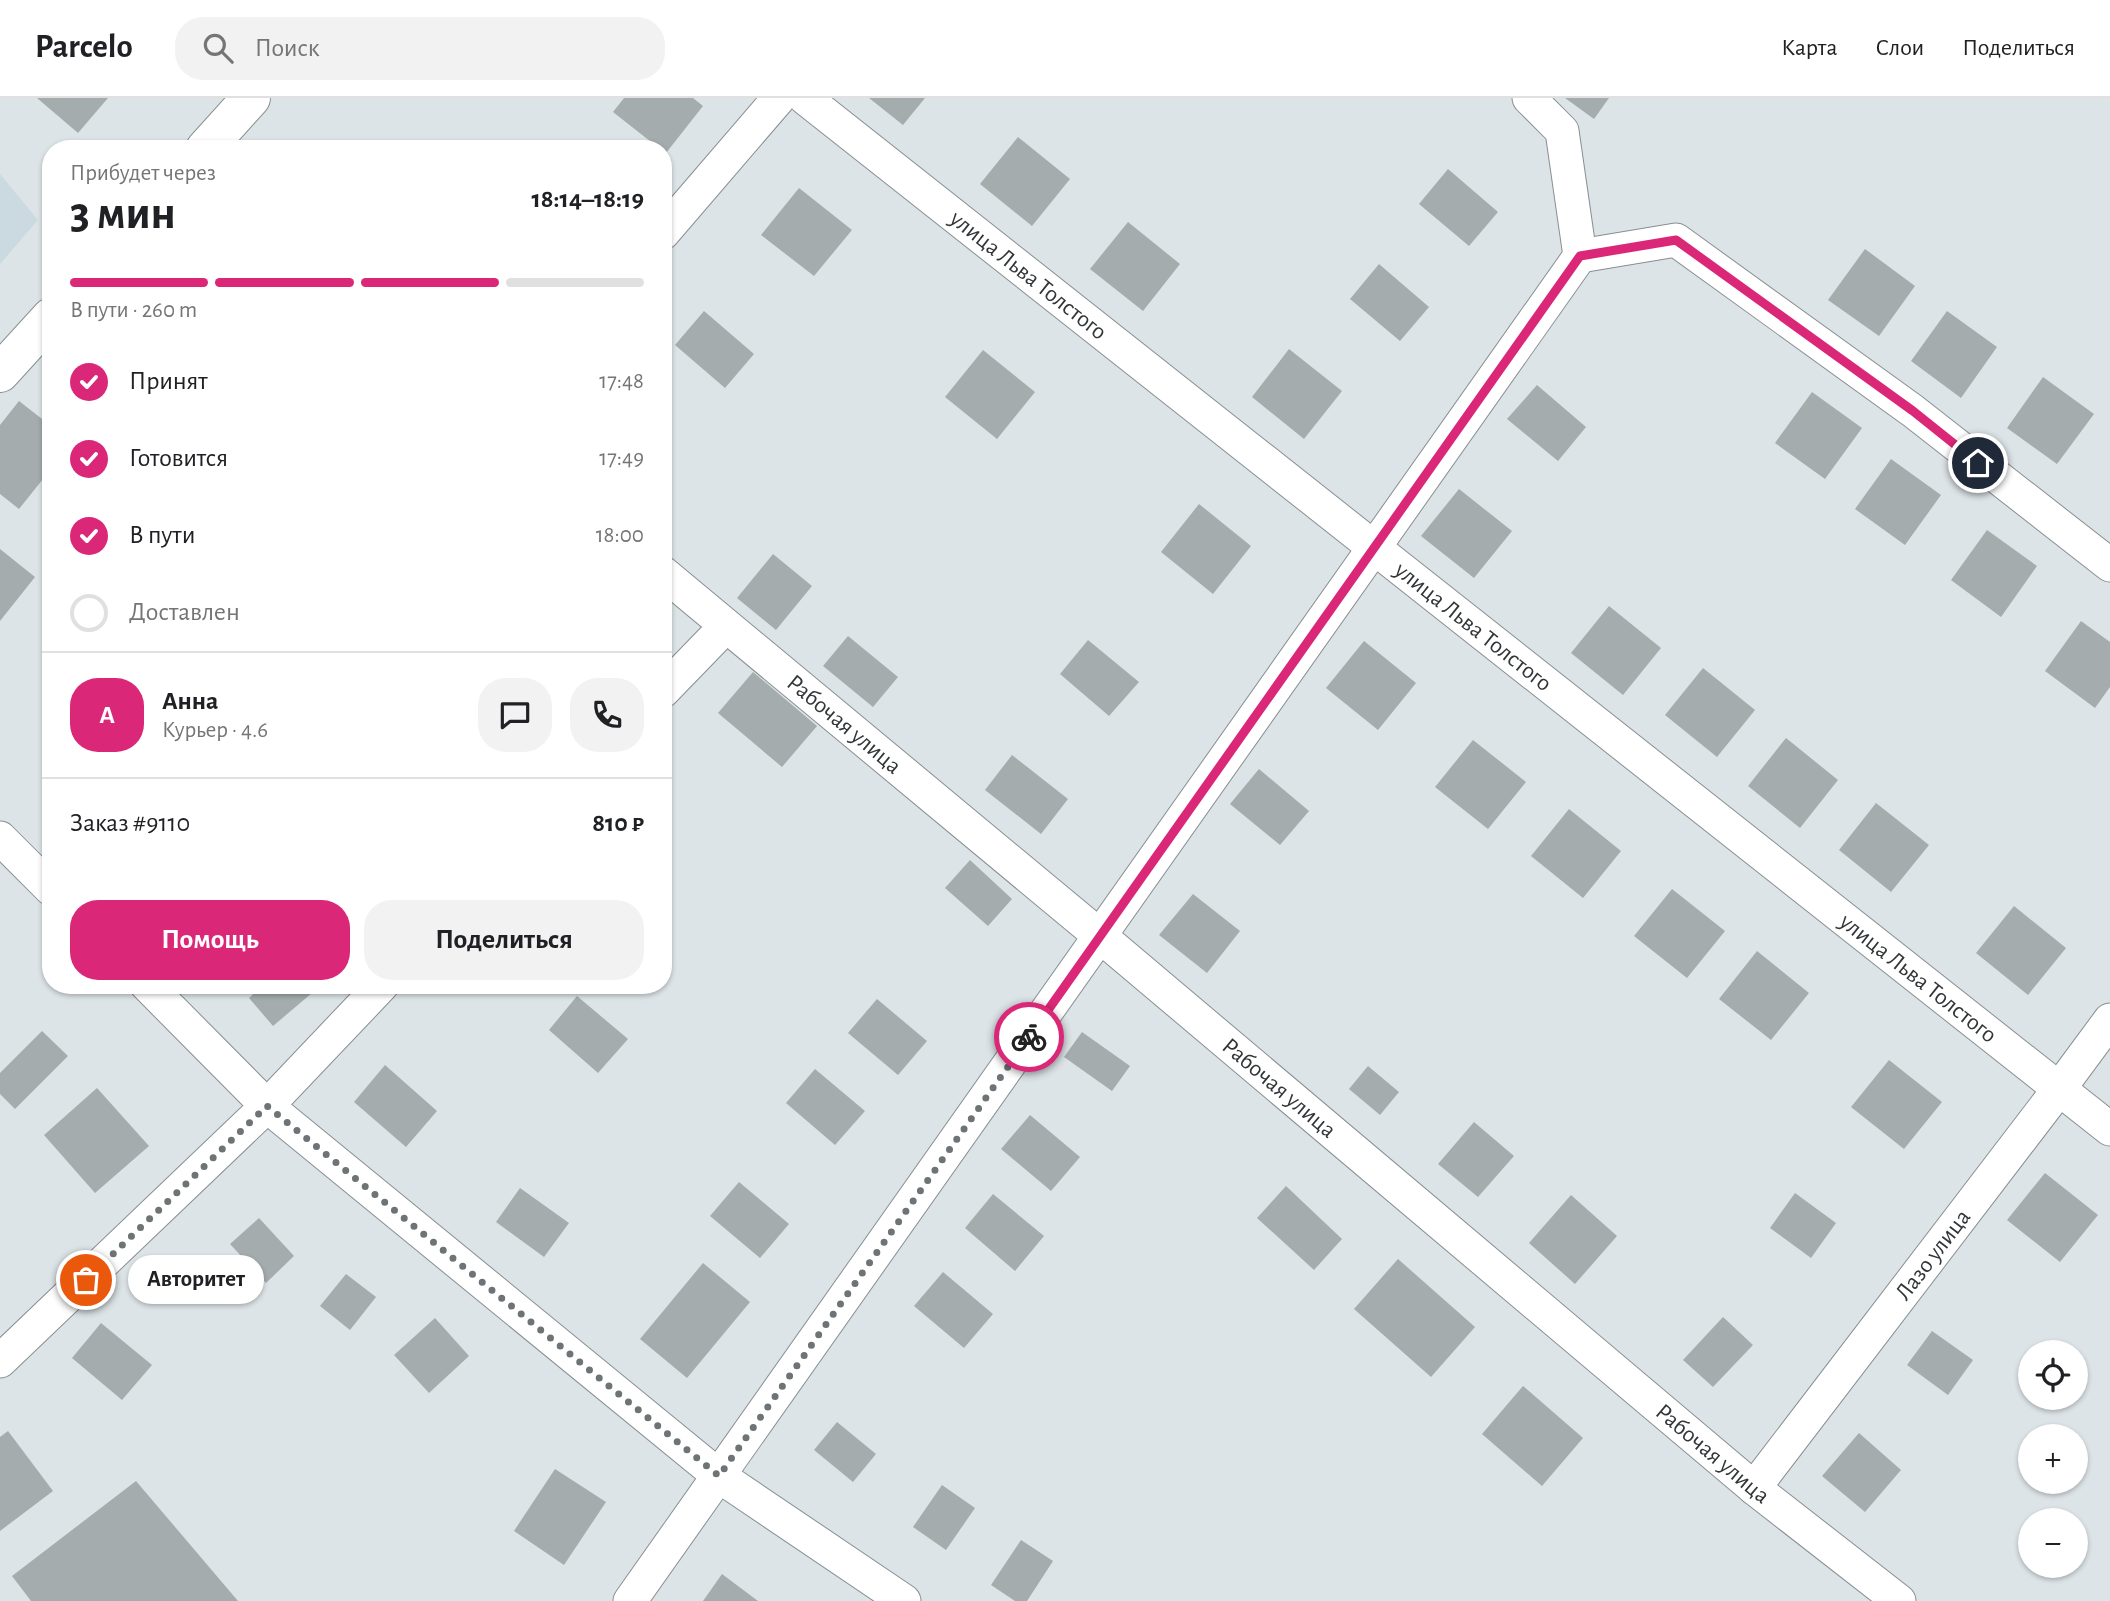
<!DOCTYPE html>
<html lang="ru">
<meta charset="utf-8">
<style>
body{margin:0;font-family:"Alegreya Sans",sans-serif;background:#f2f2f2;color:#202124;height:100vh;display:flex;flex-direction:column;font-size:26px;white-space:nowrap}
*{box-sizing:border-box;margin:0}
p{font-size:23px;color:#757577}
.icon{flex:none;width:38px;height:38px;fill:none;stroke:currentColor;stroke-width:2;stroke-linecap:round;stroke-linejoin:round}
.map{position:relative;flex:1;overflow:hidden}
.sheet{position:absolute;left:42px;top:42px;width:630px;height:854px;display:flex;flex-direction:column;background:#fff;border-radius:28px;box-shadow:0 2px 5px #0004}
.sheet>*{flex:none}
.controls{position:absolute;left:2018px;top:1242px;display:grid;gap:14px}
.controls a{display:grid;place-items:center;width:70px;height:70px;border-radius:50%;background:#fff;box-shadow:0 2px 5px #0004;font-size:35px}
.pin{position:absolute;display:grid;place-items:center;width:60px;height:60px;color:#fff;margin:-30px;border:4px solid #fff;border-radius:50%;box-shadow:0 2px 7px #0007}
.courier{position:absolute;display:grid;place-items:center;width:70px;height:70px;margin:-35px;border:5px solid #db2777;border-radius:50%;background:#fff;color:#222;box-shadow:0 2px 9px #0007}
.bubble{position:absolute;height:49px;border-radius:24px;background:#fff;box-shadow:0 2px 5px #0004;font-size:23px;font-weight:700;line-height:49px;text-align:center}
.summary em{font-style:normal;font-weight:700}
.summary div{display:flex;flex-direction:column-reverse}
.summary{display:flex;align-items:center;justify-content:space-between;height:119px;padding:0 28px}
h1{font-size:46px;font-weight:700;line-height:52px}
.bar{display:grid;grid-template-columns:repeat(4,1fr);gap:10px 7px;align-content:center;height:84px;padding:0 28px}
.bar i{height:9px;border-radius:5px;background:#e0e0e0}
.bar .selected{background:#db2777}
.bar p{grid-column:span 4}
.line{display:flex;align-items:center;gap:18px;padding:0 28px;border-top:2px solid #e0e0e0}
.line div{flex:1}
.round{display:grid;place-items:center;flex:none;width:74px;height:74px;border-radius:28px;background:#f2f2f2}
ol{padding:0 28px;list-style:none}
li{display:flex;align-items:center;gap:21px;height:77px}
li p{margin-inline-start:auto}
li .icon{padding:7px;border-radius:50%;background:#db2777;color:#fff;stroke-width:4}
li:last-child{color:#757577}
li i{width:38px;height:38px;border:4px solid #e0e0e0;border-radius:50%}
.primary-button{display:flex;gap:14px;margin-top:auto;padding:14px 28px}
.primary-button a{flex:1;height:80px;border-radius:28px;background:#db2777;color:#fff;font-size:28px;font-weight:700;line-height:80px;text-align:center}
.primary-button a+a{background:#f2f2f2;color:#202124}
header{display:flex;align-items:center;gap:42px;box-sizing:border-box;height:98px;padding:0 35px;background:#fff;border-bottom:2px solid #e0e0e0}
header strong{font-size:33px}
nav{display:flex;gap:38px;margin-inline-start:auto;font-size:24px}
.search{width:490px;height:63px;background:#f2f2f2;display:flex;align-items:center;gap:18px;box-sizing:border-box;padding:0 24px;border-radius:28px;color:#757577;font-size:26px}
.map>svg:first-child{display:block}
.built{fill:#cbdae1}
.building{fill:#a4acad}
.lines{fill:none;stroke-linecap:round;stroke-linejoin:round}
.street-casing{stroke:#888f92;stroke-width:35}
.secondary-casing{stroke:#888f92;stroke-width:40}
.street{stroke:#fff;stroke-width:33}
.secondary{stroke:#fff;stroke-width:38}
.done{stroke:#6e7375;stroke-width:7;stroke-dasharray:0 12.6}
.route{stroke:#db2777;stroke-width:9}
.labels{text-anchor:middle;stroke-width:5;stroke-linejoin:round;paint-order:stroke}
.street-label{font-size:24px;fill:#333638;stroke:#fff}
</style>
<header>
<strong>Parcelo</strong>
<div class="search"><svg class="icon" aria-label="search" viewBox="0 0 24 24"><circle cx="10" cy="10" r="6"/><path d="M15 15l6 6"/></svg>Поиск</div>
<nav><a>Карта</a><a>Слои</a><a>Поделиться</a></nav>
</header>
<div class="map">
<svg width="2110" height="1503" viewBox="0 0 2110 1503">
<rect width="100%" height="100%" fill="#dde4e7"/>
<path class="built" d="M 0,76 L 38,122 L 0,166 Z"/>
<path class="building" d="M 37,0 L 108,0 L 78,35 Z
M 624,0 L 693,0 L 703,8 L 666,55 L 663,51 L 660,51 L 613,14 Z
M 869,0 L 925,0 L 903,27 Z
M 1565,0 L 1609,0 L 1594,21 Z
M 1018,39 L 1070,81 L 1032,128 L 980,86 Z
M 1448,71 L 1498,114 L 1469,148 L 1419,106 Z
M 799,90 L 852,132 L 814,178 L 761,137 Z
M 1128,124 L 1180,166 L 1143,213 L 1090,171 Z
M 1865,151 L 1915,188 L 1879,238 L 1828,202 Z
M 1379,166 L 1429,209 L 1400,243 L 1350,201 Z
M 704,213 L 754,256 L 725,290 L 675,247 Z
M 1947,213 L 1997,249 L 1961,300 L 1911,263 Z
M 1289,251 L 1342,293 L 1304,341 L 1252,299 Z
M 983,252 L 1035,294 L 997,341 L 945,299 Z
M 2043,279 L 2094,316 L 2057,366 L 2007,330 Z
M 1537,287 L 1586,329 L 1558,363 L 1507,321 Z
M 1812,294 L 1862,330 L 1825,381 L 1775,345 Z
M 19,303 L 51,328 L 51,371 L 19,411 L 0,396 L 0,327 Z
M 1891,361 L 1941,397 L 1905,447 L 1855,411 Z
M 1459,391 L 1512,433 L 1474,480 L 1421,438 Z
M 1199,406 L 1251,448 L 1213,496 L 1161,454 Z
M 1987,432 L 2037,468 L 2001,519 L 1951,482 Z
M 0,451 L 35,479 L 0,523 Z
M 773,456 L 812,488 L 776,532 L 737,500 Z
M 1609,508 L 1661,550 L 1623,597 L 1571,555 Z
M 2081,523 L 2110,544 L 2110,589 L 2095,610 L 2045,573 Z
M 848,538 L 898,579 L 873,609 L 823,568 Z
M 1088,542 L 1139,584 L 1109,618 L 1060,576 Z
M 1364,543 L 1416,585 L 1378,632 L 1326,590 Z
M 1703,570 L 1755,612 L 1717,659 L 1665,617 Z
M 753,574 L 817,628 L 782,669 L 718,615 Z
M 1786,640 L 1838,682 L 1800,730 L 1748,688 Z
M 1473,642 L 1526,684 L 1488,731 L 1435,689 Z
M 1012,657 L 1068,701 L 1041,736 L 985,692 Z
M 1259,671 L 1309,713 L 1280,747 L 1230,706 Z
M 1876,705 L 1929,747 L 1891,794 L 1839,752 Z
M 1569,711 L 1621,753 L 1583,800 L 1531,758 Z
M 970,762 L 1012,801 L 988,828 L 945,790 Z
M 1672,791 L 1725,833 L 1687,880 L 1634,838 Z
M 1193,796 L 1240,833 L 1207,875 L 1159,837 Z
M 2014,808 L 2066,850 L 2028,897 L 1976,855 Z
M 1757,853 L 1809,895 L 1771,942 L 1719,901 Z
M 263,887 L 306,887 L 312,895 L 273,928 L 249,900 Z
M 577,898 L 628,941 L 598,975 L 549,932 Z
M 877,901 L 927,943 L 898,977 L 848,935 Z
M 42,933 L 68,958 L 15,1011 L 0,996 L 0,975 Z
M 1082,934 L 1130,968 L 1112,993 L 1064,959 Z
M 1889,962 L 1942,1004 L 1904,1051 L 1851,1009 Z
M 385,967 L 437,1013 L 406,1049 L 354,1004 Z
M 1368,968 L 1399,994 L 1380,1017 L 1349,991 Z
M 815,971 L 865,1013 L 835,1047 L 786,1005 Z
M 97,990 L 149,1048 L 95,1095 L 44,1037 Z
M 1030,1017 L 1080,1059 L 1051,1093 L 1001,1051 Z
M 1474,1024 L 1514,1058 L 1478,1099 L 1438,1066 Z
M 2045,1075 L 2098,1117 L 2060,1164 L 2007,1122 Z
M 739,1084 L 789,1126 L 760,1160 L 710,1118 Z
M 1286,1088 L 1342,1141 L 1314,1172 L 1257,1120 Z
M 520,1090 L 569,1125 L 544,1159 L 496,1124 Z
M 1795,1095 L 1836,1125 L 1811,1160 L 1770,1130 Z
M 993,1096 L 1044,1138 L 1015,1173 L 965,1130 Z
M 1571,1097 L 1617,1138 L 1575,1186 L 1529,1145 Z
M 259,1120 L 294,1158 L 266,1185 L 230,1146 Z
M 1398,1161 L 1475,1229 L 1431,1279 L 1354,1211 Z
M 703,1165 L 750,1204 L 687,1280 L 640,1241 Z
M 943,1174 L 993,1216 L 964,1250 L 914,1208 Z
M 346,1176 L 376,1199 L 350,1232 L 320,1208 Z
M 1723,1219 L 1753,1247 L 1713,1289 L 1683,1262 Z
M 435,1220 L 469,1258 L 429,1295 L 394,1257 Z
M 101,1225 L 152,1267 L 122,1302 L 72,1260 Z
M 1932,1233 L 1973,1262 L 1948,1297 L 1907,1267 Z
M 1523,1288 L 1583,1340 L 1542,1388 L 1482,1336 Z
M 837,1324 L 876,1356 L 853,1384 L 814,1352 Z
M 8,1333 L 53,1393 L 0,1433 L 0,1339 Z
M 1859,1335 L 1901,1372 L 1865,1414 L 1822,1378 Z
M 555,1371 L 606,1404 L 564,1467 L 514,1433 Z
M 136,1383 L 238,1503 L 31,1503 L 12,1478 Z
M 942,1387 L 975,1410 L 946,1452 L 913,1429 Z
M 1021,1442 L 1053,1463 L 1027,1503 L 1015,1503 L 991,1487 Z
M 722,1476 L 758,1503 L 703,1503 Z"/>
<g class="lines">
<defs>
<g id="street">
<path id="s1" d="M 805,0 L 2110,1031"/>
<path d="M 1529,0 L 1562,33 L 1580,158"/>
<path d="M 663,135 L 779,0"/>
<path d="M 1580,158 L 1676,142 L 1913,313 L 2110,467"/>
<path id="s2" d="M 663,475 L 1100,838 L 1754,1390 L 1899,1503"/>
<path d="M 663,593 L 726,528"/>
<path d="M 0,740 L 51,791"/>
<path d="M 147,887 L 267,1008 L 719,1378 L 904,1503"/>
<path d="M 0,1263 L 267,1008 L 382,887"/>
<path id="s3" d="M 1754,1390 L 2059,991 L 2110,922"/>
<path d="M 630,1503 L 1580,158"/>
</g>
<path id="secondary" d="M 205,51 L 251,0
M 0,275 L 51,219"/>
</defs>
<use href="#street" class="street-casing"/>
<use href="#secondary" class="secondary-casing"/>
<use href="#street" class="street"/>
<use href="#secondary" class="secondary"/>
</g>
<g class="lines">
<path class="done" d="M 86,1182 L 267,1008 L 719,1378 L 1029,939"/>
<path class="route" d="M 1029,939 L 1580,158 L 1676,142 L 1913,313 L 1978,365"/>
</g>
<g class="labels">
<g class="street-label">
<text dy="8" stroke="none"><textPath href="#s1" startOffset="285">улица Льва Толстого</textPath></text>
<text dy="8" stroke="none"><textPath href="#s1" startOffset="852">улица Льва Толстого</textPath></text>
<text dy="8" stroke="none"><textPath href="#s2" startOffset="236">Рабочая улица</textPath></text>
<text dy="8" stroke="none"><textPath href="#s1" startOffset="1419">улица Льва Толстого</textPath></text>
<text dy="8" stroke="none"><textPath href="#s2" startOffset="803">Рабочая улица</textPath></text>
<text dy="8" stroke="none"><textPath href="#s3" startOffset="294">Лазо улица</textPath></text>
<text dy="8" stroke="none"><textPath href="#s2" startOffset="1370">Рабочая улица</textPath></text>
</g>
</g>
</svg>
<div class="controls">
<a><svg class="icon" aria-label="locate" viewBox="0 0 24 24"><circle cx="12" cy="12" r="6"/><path d="M12 2v4M12 18v4M2 12h4M18 12h4"/></svg></a>
<a>+</a>
<a>−</a>
</div>
<div class="pin" style="left:86px;top:1182px;background:#ea580c"><svg class="icon" aria-label="bag" viewBox="0 0 24 24"><path d="M5 8h14l-1 12H6zM9 8a3 3 0 0 1 6 0"/></svg></div>
<div class="pin" style="left:1978px;top:365px;background:#1f2937"><svg class="icon" aria-label="home" viewBox="0 0 24 24"><path d="M3 11l9-7 9 7M6 9v11h12V9"/></svg></div>
<div class="courier" style="left:1029px;top:939px"><svg class="icon" aria-label="bike" viewBox="0 0 24 24"><circle cx="6" cy="16" r="4"/><circle cx="18" cy="16" r="4"/><path d="M6 16l4-8h5l3 8M10 8l3 8H6M13 5h3"/></svg></div>
<div class="bubble" style="left:128px;top:1157px;width:136px">Авторитет</div>
<section class="sheet">
<div class="summary"><div><h1>3 мин</h1><p>Прибудет через</p></div><em>18:14–18:19</em></div>
<div class="bar"><i class="selected"></i><i class="selected"></i><i class="selected"></i><i></i><p>В пути · 260 m</p></div>
<ol>
<li><svg class="icon" aria-label="check" viewBox="0 0 24 24"><path d="M5 12l5 5 9-10"/></svg>Принят<p>17:48</p></li>
<li><svg class="icon" aria-label="check" viewBox="0 0 24 24"><path d="M5 12l5 5 9-10"/></svg>Готовится<p>17:49</p></li>
<li><svg class="icon" aria-label="check" viewBox="0 0 24 24"><path d="M5 12l5 5 9-10"/></svg>В пути<p>18:00</p></li>
<li><i></i>Доставлен</li>
</ol>
<div class="line" style="height:126px"><b class="round" style="background:#db2777;color:#fff">А</b><div><b>Анна</b><p>Курьер · 4.6</p></div><a class="round"><svg class="icon" aria-label="chat" viewBox="0 0 24 24"><path d="M4 5h16v11H9l-5 4z"/></svg></a><a class="round"><svg class="icon" aria-label="phone" viewBox="0 0 24 24"><path d="M5 4h4l2 5-3 2q2 4 5 5l2-3 5 2v4C11 20 4 13 5 4z"/></svg></a></div>
<div class="line" style="height:91px"><div>Заказ #9110</div><b>810 ₽</b></div>
<div class="primary-button"><a>Помощь</a><a>Поделиться</a></div>
</section>
</div>
